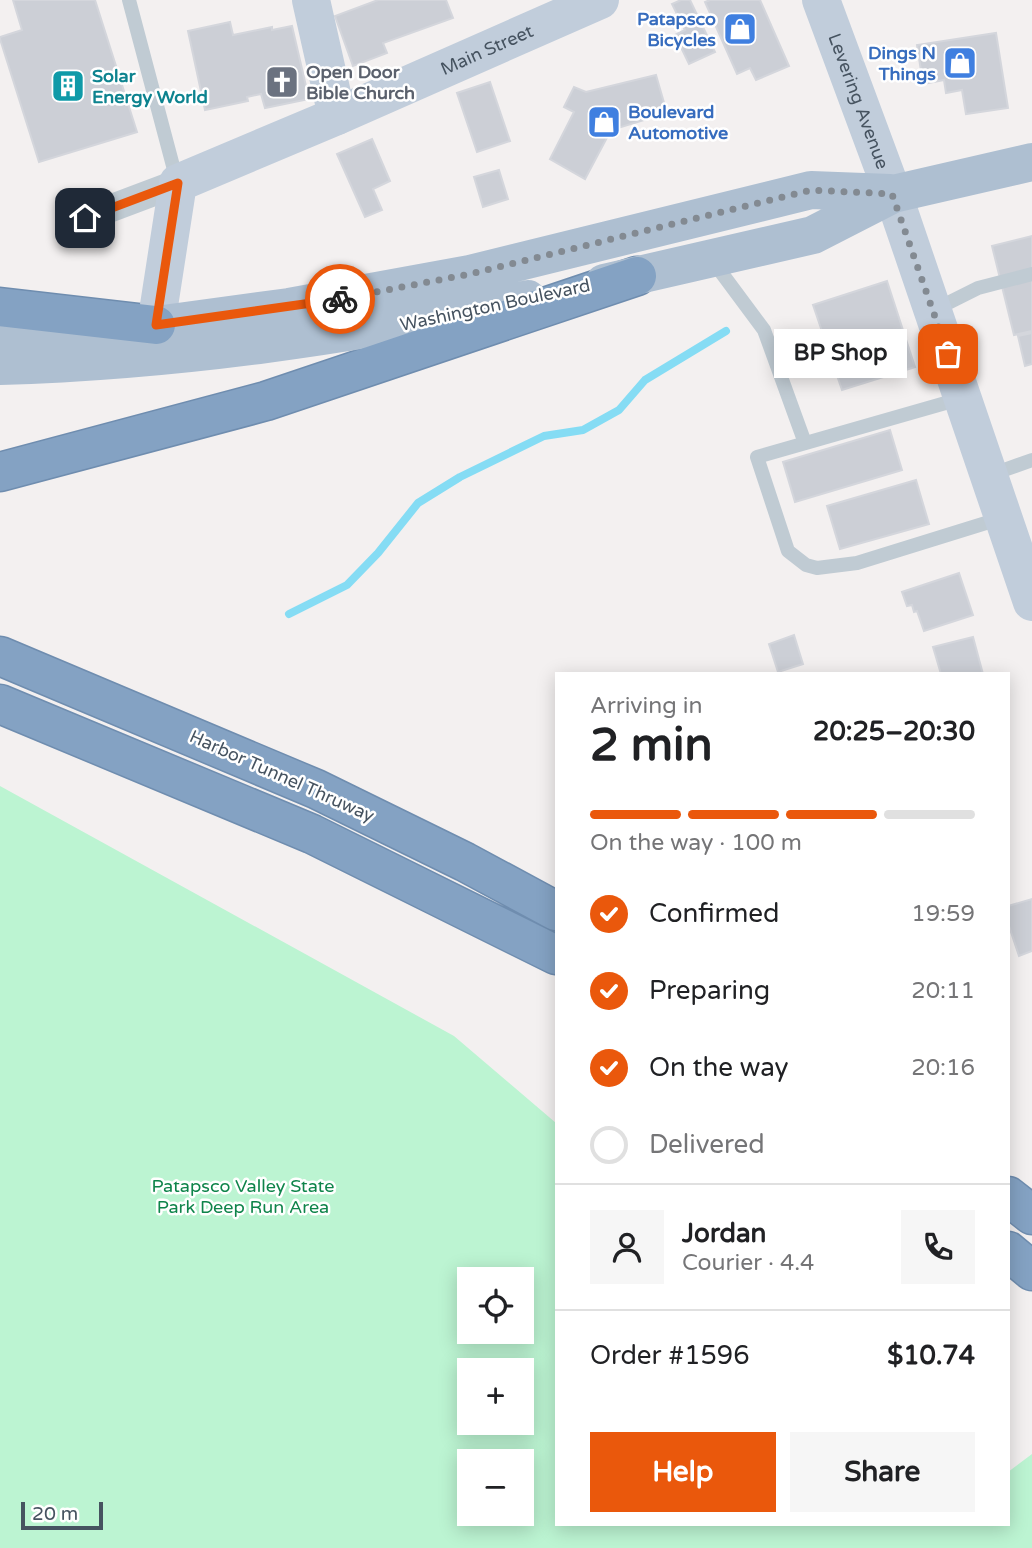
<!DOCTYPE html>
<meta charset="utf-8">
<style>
body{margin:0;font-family:"Varela Round",sans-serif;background:#f6f6f6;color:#202124;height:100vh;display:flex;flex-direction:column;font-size:26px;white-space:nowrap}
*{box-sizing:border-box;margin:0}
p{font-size:23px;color:#757577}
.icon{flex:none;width:38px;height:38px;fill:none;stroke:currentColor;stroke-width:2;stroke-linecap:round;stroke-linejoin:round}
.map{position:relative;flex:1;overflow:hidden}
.side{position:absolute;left:555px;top:672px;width:455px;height:854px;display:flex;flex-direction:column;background:#fff;border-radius:0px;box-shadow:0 4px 18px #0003}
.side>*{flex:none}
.buttons{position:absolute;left:457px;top:1267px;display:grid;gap:14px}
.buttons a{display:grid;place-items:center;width:77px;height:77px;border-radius:0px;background:#fff;box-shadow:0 4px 18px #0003;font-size:35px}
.scale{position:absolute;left:21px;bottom:18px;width:82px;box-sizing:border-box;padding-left:7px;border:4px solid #465360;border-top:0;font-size:19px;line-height:24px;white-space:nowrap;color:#465360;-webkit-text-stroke:5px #fff;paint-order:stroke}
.pin{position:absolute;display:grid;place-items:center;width:60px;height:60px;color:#fff;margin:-30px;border-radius:14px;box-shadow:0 4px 10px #0006}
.courier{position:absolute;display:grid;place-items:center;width:70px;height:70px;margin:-35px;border:5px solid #ea580c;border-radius:50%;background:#fff;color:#222;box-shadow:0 2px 9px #0007}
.bubble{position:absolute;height:49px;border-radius:0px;background:#fff;box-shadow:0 4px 18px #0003;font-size:23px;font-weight:800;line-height:49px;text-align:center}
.summary em{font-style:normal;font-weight:800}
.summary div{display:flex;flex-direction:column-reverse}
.summary{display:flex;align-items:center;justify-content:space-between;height:119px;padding:0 35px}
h1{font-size:46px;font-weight:800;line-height:52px}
.bar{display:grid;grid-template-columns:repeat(4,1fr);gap:10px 7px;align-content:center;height:84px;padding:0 35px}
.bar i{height:9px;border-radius:5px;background:#e0e0e0}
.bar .on{background:#ea580c}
.bar p{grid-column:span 4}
.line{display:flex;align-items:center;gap:18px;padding:0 35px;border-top:2px solid #e0e0e0}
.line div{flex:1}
.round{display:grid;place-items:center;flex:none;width:74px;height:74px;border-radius:0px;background:#f6f6f6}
ol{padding:0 35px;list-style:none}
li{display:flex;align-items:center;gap:21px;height:77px}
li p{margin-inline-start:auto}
li .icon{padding:7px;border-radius:50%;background:#ea580c;color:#fff;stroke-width:4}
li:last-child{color:#757577}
li i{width:38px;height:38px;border:4px solid #e0e0e0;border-radius:50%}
.cta{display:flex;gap:14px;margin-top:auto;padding:14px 35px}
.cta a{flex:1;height:80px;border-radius:0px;background:#ea580c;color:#fff;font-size:28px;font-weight:800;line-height:80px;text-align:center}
.cta a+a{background:#f6f6f6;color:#202124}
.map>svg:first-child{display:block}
.green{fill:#bcf4d2;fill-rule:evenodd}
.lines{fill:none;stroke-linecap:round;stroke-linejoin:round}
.stream{stroke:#85dcf4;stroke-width:8}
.building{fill:#cccfd6;stroke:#d4d6dc;stroke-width:2}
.highway-casing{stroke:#6f8daf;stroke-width:41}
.lane{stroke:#c0cbd3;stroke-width:14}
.street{stroke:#c0cbd3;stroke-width:28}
.secondary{stroke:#c1cddb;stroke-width:38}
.primary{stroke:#aebfd1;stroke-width:38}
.highway{stroke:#84a2c3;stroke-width:38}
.done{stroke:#838a92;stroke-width:7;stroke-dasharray:0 12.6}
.route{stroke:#ea580c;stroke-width:9}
.labels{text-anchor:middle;stroke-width:5;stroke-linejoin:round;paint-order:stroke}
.shop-label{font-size:18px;font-weight:bold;fill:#366cbe;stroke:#fff;text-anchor:end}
.street-label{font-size:18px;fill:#465360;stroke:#fff}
.worship-label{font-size:18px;font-weight:bold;fill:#5b616d;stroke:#fff;text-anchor:start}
.culture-label{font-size:18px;font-weight:bold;fill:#0d838f;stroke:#fff;text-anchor:start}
.park-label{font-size:18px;fill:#0e844a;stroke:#fff}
</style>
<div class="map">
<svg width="1032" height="1548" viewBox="0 0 1032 1548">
<rect width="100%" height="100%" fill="#f3f0f0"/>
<path class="green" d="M 0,786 L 454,1036 L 556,1123 L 556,1524 L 1008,1524 L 1008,1472 L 1032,1454 L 1032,1548 L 0,1548 ZM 469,1279 L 522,1279 L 522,1332 L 469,1332 ZM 469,1370 L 522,1370 L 522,1423 L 469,1423 ZM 469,1461 L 522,1461 L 522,1514 L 469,1514 Z"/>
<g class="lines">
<path class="stream" d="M 289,614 L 347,585 L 378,553 L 418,503 L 460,477 L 544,436 L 583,430 L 619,410 L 645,380 L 726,331"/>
</g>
<path class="building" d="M 13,0 L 95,0 L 137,132 L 39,162 L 0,39 L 0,37 L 22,30 Z
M 378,0 L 446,0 L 453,18 L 383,43 L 387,53 L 353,66 L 335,16 Z
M 681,0 L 690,0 L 715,52 L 689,64 L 675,35 L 685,30 L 672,4 Z
M 710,0 L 760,0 L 789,66 L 756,80 L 750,68 L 737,74 L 705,2 Z
M 230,22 L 233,35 L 272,27 L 272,30 L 292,26 L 309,99 L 265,108 L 261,94 L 247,97 L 248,101 L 205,110 L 188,31 Z
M 996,33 L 1008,108 L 966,114 L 962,90 L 946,93 L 944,80 L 923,84 L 917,45 Z
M 656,75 L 667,113 L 611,130 L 585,179 L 550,159 L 574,112 L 564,107 L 574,87 L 586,92 Z
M 490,82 L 510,141 L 477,152 L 457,93 Z
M 372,139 L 390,181 L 373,189 L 382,210 L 365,217 L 337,154 Z
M 499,170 L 508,199 L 483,207 L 474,177 Z
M 1032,236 L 1032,331 L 1014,335 L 992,246 Z
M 887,281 L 915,367 L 842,390 L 813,305 Z
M 1032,333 L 1032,364 L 1025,366 L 1018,336 Z
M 890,430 L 902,470 L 795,502 L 783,462 Z
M 916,480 L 929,524 L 840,549 L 827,506 Z
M 959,573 L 973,615 L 924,631 L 917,611 L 914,612 L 912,605 L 907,606 L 902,592 Z
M 794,635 L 803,664 L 778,672 L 769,644 Z
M 973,637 L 983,674 L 941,674 L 933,647 Z
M 1032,899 L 1032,951 L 1019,956 L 1008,923 L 1008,906 Z"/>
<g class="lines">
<defs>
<path id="highway" d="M 0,307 L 156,325
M 0,472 L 266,401 L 637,276
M 0,656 L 316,789 L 465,862 L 556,911
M 0,704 L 312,834 L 556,955
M 1008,1196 L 1032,1215
M 1008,1251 L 1032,1271"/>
</defs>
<use href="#highway" class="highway-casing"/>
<path class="lane" d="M 129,0 L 177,181
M 712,260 L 764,330 L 805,443
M 934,310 L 978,288 L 1032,274
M 963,398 L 757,457 L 788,551 L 806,565 L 817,568 L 857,563 L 1002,518
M 990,475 L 1032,460"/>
<path class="street" d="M 85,218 L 178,183"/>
<g class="secondary">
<path d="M 311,0 L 337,116"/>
<path id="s1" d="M 821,0 L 893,194 L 1032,602"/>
<path id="s2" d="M 156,325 L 178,183 L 337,116 L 600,0"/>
</g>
<path class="primary" d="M 604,283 L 813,235 L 893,194 L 1032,162
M 0,333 L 156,325 L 289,307 L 470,274 L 811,190 L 890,193
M 0,366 C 179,361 353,335 528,299"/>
<use href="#highway" class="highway"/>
</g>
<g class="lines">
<path class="done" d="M 340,299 L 470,274 L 811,190 L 892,194 L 948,354"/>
<path class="route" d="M 85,218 L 178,183 L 156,325 L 340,299"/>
</g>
<defs>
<symbol id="shop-square" viewBox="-11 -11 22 22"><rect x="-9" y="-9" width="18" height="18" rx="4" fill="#3f7fe0" stroke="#fff"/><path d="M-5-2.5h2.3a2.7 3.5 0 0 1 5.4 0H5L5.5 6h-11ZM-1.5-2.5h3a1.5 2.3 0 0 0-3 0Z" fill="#fff"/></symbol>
<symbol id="church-square" viewBox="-11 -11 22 22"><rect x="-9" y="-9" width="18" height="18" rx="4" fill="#6b7280" stroke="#fff"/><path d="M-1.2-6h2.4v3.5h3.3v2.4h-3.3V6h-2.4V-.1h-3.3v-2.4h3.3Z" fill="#fff"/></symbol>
<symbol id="building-square" viewBox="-11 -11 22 22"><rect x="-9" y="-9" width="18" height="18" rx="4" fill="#0f9aa8" stroke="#fff"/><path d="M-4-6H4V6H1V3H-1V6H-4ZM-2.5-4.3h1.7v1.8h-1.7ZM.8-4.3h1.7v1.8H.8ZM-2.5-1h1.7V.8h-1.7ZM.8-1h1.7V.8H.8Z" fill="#fff"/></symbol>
</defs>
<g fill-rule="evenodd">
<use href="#shop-square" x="721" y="10" width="38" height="38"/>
<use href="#shop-square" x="941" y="44" width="38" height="38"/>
<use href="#church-square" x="263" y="63" width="38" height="38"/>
<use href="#building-square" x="49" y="67" width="38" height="38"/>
<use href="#shop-square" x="585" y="103" width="38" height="38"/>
</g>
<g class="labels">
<g class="shop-label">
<text x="716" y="25">Patapsco<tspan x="716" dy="21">Bicycles</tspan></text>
<text x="936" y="59">Dings N<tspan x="936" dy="21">Things</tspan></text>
<text x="628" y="118" text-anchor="start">Boulevard<tspan x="628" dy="21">Automotive</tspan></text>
</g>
<g class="street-label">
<text dy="6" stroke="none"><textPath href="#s2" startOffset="480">Main Street</textPath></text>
<text dy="6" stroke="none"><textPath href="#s1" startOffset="108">Levering Avenue</textPath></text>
<text transform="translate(495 305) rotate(-12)" y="6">Washington Boulevard</text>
<text transform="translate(282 776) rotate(24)" y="6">Harbor Tunnel Thruway</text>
</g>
<g class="worship-label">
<text x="306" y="78">Open Door<tspan x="306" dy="21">Bible Church</tspan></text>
</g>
<g class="culture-label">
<text x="92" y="82">Solar<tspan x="92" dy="21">Energy World</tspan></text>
</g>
<g class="park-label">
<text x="243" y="1192">Patapsco Valley State<tspan x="243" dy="21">Park Deep Run Area</tspan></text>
</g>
</g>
</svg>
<div class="buttons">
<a><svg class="icon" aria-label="locate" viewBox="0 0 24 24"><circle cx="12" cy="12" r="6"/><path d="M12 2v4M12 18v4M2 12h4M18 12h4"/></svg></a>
<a>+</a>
<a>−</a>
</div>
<div class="scale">20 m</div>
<div class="pin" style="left:948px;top:354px;background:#ea580c"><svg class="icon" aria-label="bag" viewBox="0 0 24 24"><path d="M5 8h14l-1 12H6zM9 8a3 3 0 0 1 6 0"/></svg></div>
<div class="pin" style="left:85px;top:218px;background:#1f2937"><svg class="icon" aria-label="home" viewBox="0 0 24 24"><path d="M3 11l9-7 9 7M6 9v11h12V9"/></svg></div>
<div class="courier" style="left:340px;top:299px"><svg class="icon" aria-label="bike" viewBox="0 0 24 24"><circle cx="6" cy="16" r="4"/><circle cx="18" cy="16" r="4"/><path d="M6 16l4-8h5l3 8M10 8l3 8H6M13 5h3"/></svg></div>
<div class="bubble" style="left:774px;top:329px;width:133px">BP Shop</div>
<section class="side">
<div class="summary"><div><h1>2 min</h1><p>Arriving in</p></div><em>20:25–20:30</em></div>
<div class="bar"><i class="on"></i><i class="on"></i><i class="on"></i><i></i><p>On the way · 100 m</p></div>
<ol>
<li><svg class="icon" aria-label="check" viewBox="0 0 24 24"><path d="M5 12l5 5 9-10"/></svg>Confirmed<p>19:59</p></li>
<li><svg class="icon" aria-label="check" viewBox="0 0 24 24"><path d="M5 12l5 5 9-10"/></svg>Preparing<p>20:11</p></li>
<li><svg class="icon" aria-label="check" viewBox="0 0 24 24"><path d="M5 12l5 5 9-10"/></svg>On the way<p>20:16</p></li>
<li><i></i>Delivered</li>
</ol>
<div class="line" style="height:126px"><a class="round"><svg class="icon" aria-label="person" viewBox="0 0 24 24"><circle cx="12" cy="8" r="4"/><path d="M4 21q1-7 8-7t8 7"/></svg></a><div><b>Jordan</b><p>Courier · 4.4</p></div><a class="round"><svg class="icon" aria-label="phone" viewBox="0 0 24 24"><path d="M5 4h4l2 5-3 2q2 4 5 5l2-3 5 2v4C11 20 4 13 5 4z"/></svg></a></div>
<div class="line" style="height:91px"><div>Order #1596</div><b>$10.74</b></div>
<div class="cta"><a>Help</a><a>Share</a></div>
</section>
</div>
